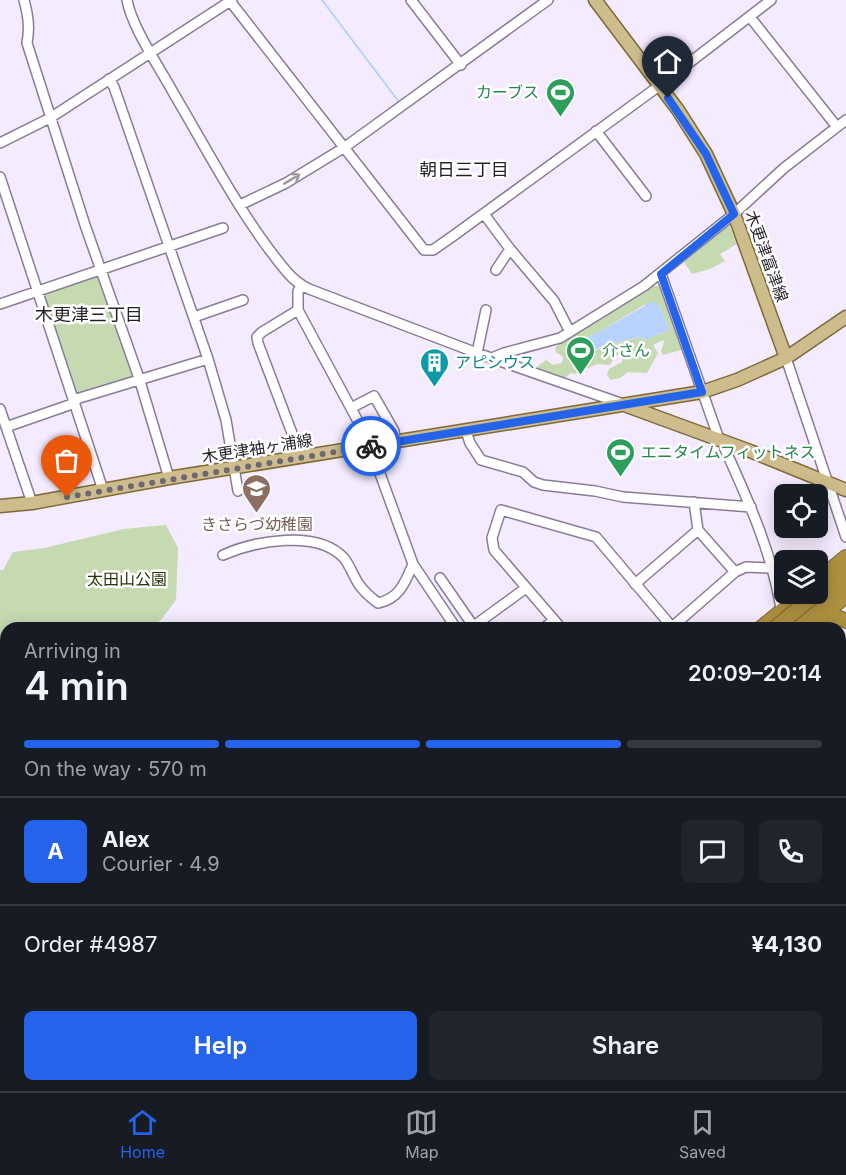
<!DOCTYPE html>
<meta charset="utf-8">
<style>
body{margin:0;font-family:Inter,"Noto Sans JP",sans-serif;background:#20242c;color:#f1f3f6;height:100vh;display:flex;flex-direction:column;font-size:22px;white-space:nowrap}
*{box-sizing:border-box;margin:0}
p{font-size:20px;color:#9ea1a6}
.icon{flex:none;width:33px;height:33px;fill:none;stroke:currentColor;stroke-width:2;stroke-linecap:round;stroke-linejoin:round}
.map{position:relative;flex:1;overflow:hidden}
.sheet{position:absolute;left:0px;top:622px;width:846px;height:470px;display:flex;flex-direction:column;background:#171b24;border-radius:18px 18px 0 0;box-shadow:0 3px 15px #0003}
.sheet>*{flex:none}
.controls{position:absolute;left:774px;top:484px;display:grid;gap:12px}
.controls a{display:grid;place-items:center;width:54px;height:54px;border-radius:9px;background:#171b24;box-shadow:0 3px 15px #0003;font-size:30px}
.pin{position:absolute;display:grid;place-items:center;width:51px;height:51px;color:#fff;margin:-62px -26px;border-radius:50% 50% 50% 0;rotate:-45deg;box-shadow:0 0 6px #0007}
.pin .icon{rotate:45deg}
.courier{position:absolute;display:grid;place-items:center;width:60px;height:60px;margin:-30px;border:4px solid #2563eb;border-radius:50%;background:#fff;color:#222;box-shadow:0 2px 8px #0007}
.head em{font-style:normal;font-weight:600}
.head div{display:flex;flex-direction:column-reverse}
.head{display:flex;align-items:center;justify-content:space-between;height:102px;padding:0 24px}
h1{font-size:39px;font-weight:600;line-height:45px}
.bar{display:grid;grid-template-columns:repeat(4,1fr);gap:9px 6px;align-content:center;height:72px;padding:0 24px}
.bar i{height:8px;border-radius:4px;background:#363941}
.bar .active{background:#2563eb}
.bar p{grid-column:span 4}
.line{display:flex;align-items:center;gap:15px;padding:0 24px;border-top:2px solid #363941}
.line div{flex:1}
.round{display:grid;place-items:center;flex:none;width:63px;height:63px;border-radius:9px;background:#20242c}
.action{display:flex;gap:12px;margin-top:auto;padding:12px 24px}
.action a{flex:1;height:69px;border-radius:9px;background:#2563eb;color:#fff;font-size:24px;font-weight:600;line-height:69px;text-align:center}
.action a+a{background:#20242c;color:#f1f3f6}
.tab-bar{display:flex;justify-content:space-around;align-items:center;height:84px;border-top:2px solid #363941;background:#171b24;font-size:16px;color:#9ea1a6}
.tab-bar a{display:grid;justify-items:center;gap:3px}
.tab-bar .active{color:#2563eb}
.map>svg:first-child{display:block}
.green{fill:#c5dab0;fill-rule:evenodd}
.water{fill:#b8d3fb}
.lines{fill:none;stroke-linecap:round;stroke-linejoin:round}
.stream{stroke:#b8d3fb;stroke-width:2}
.minor-casing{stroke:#897c97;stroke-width:12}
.major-casing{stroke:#7e6938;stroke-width:15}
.highway-casing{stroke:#7e6938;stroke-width:16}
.minor{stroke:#fff;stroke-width:9}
.major{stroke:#cebd8c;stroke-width:12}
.highway{stroke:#ae9140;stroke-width:14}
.highway-bridge-casing{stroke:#7e6938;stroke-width:16;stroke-linecap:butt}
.highway-bridge{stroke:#ae9140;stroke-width:14}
.oneway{stroke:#9c9a9f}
.done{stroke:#6d6674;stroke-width:6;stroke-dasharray:0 10.8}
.route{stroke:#2563eb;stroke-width:8}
.labels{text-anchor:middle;stroke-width:5;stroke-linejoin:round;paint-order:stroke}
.leisure-label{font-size:16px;fill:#27864d;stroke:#fff;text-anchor:start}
.street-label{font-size:16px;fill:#241f29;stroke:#fff}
.culture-label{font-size:16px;fill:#0d838f;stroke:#fff;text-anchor:start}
.education-label{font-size:16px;fill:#785e54;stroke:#fff}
.park-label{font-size:16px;fill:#243607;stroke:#fff}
.neighbourhood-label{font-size:18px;fill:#241f29;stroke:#fff}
</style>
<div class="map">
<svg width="846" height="1091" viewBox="0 0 846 1091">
<rect width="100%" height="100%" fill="#f4ebfe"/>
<path class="green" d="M 727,225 L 730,227 L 737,244 L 720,254 L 725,261 L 710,269 L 692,274 L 684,262 Z
M 95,275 L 100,278 L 133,376 L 77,394 L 43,295 L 44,293 Z
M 650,286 L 661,286 L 682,347 L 681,350 L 663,355 L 661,351 L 664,342 L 663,340 L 653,345 L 658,353 L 647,373 L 628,372 L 620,378 L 610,380 L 607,374 L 609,369 L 622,362 L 623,358 L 621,354 L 615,356 L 610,365 L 597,364 L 575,374 L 571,373 L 562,380 L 537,371 L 538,366 L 546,360 L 553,365 L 562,363 L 563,357 L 556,352 L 555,349 L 562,339 L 616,310 L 619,305 ZM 644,305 L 660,307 L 669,328 L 665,333 L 657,334 L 645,340 L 640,337 L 604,346 L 595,351 L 577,357 L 572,355 L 570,353 L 578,342 L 599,332 Z
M 166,525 L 178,548 L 176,600 L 161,620 L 149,628 L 6,628 L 6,1077 L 0,1079 L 0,570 L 3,570 L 13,552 L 44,548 L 124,529 Z"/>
<path class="water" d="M 653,301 C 662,306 665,319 669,328 L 667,332 L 657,334 L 647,340 L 639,337 L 603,346 L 597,349 L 593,356 L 581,359 L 575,355 L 570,355 L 570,349 L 580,340 L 599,332 Z"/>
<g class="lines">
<path class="stream" d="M 322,0 L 399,102"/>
<defs>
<path id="minor" d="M 24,0 C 28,15 30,27 27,43 L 85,225 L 139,378 L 169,478
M 127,0 C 132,28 160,68 174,94 C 209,153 243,220 287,272 C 293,279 300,285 309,289 L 477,353 L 623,404
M 411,0 L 461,65
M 230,1 L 424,250 L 433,250 L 453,236 L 659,86 L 771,0
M 750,17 L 837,127
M 109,79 L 114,87 L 208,359 L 226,420 L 238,491
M 596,131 L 646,196
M 0,143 L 50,118 L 232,0
M 0,177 L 103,490
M 240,205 L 286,183 L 345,147 L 548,0
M 484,214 L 510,249 L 554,301 L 570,332
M 496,270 L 510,249
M 661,274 L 719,439
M 302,285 L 298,291 L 298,310 L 367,438 L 413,564 L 456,628
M 0,304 L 223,228
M 298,310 L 262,332 L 257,337 L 258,343 L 301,457
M 194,317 L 243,300
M 477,353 L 486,310
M 492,358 L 504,353 L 560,338 L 644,286 L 734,214 L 784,168 L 846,120
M 786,358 L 846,537
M 73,400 L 208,359
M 351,408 L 374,396 L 394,431 L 396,442
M 0,409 L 32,503
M 6,427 L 75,403
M 466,431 L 470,443 L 481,460 L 523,472 L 534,482 L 543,485 L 595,491 L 623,497 L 751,507
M 727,442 L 725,449 C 749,502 774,557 782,616
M 694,502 L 698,530 L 735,572
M 223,555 C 255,541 317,529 344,558 C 350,566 353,575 358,583 C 363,591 370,597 378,603 C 399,599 405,583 413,564
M 440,578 L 474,627
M 635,584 L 698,530
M 471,628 L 526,588
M 544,628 L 554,620
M 561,628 L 494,550 L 492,538 L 501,510 L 596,537 L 672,627
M 671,628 L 735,572 L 746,567 L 771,568
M 840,668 L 846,668
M 840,831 L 846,830
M 840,1006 L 846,1006
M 242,1086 L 244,1091
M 466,1086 L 470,1091
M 524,1086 L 528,1091
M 613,1086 L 613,1091
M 793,1086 L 798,1091
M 823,1086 L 823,1091
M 0,1087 L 6,1085
M 345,1091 L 352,1086
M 552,1091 L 552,1086
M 667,1091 L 667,1086
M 721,1091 L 722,1086"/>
<path id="major" d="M 595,0 L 678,110 L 706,154 L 734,214 L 786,358
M 627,406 L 750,451 L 846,490
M 0,506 L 32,503 L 169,478 L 702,392 L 737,380 L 786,358 L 846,317"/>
<path id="highway" d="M 828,572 L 846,557
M 818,593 L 846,569
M 820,619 C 830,615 837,616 846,621
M 761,628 L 802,594
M 791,628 L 846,582
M 806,628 L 846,596
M 161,1091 L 173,1086
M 183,1091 L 194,1086
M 210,1091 L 221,1086"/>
</defs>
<use href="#minor" class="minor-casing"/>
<use href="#major" class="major-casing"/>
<use href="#highway" class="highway-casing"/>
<use href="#minor" class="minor"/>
<use href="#major" class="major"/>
<use href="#highway" class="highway"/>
<defs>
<path id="highway-bridge" d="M 775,628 L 816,594"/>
</defs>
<use href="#highway-bridge" class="highway-bridge-casing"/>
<use href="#highway-bridge" class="highway-bridge"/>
</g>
<defs><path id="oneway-shaft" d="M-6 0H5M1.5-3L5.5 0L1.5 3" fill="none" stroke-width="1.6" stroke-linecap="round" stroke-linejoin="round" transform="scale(1.5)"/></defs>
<use class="oneway" href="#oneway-shaft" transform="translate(292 179) rotate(-31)"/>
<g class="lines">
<path class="done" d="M 67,497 L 371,446"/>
<path class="route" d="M 371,446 L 702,392 L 661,274 L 734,214 L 706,154 L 668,98"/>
</g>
<defs>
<symbol id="stadium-pin" viewBox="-11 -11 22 30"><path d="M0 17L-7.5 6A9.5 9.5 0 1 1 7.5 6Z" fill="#2e9e5b" stroke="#fff"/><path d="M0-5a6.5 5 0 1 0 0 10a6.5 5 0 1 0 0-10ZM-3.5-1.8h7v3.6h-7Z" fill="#fff"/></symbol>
<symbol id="building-pin" viewBox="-11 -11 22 30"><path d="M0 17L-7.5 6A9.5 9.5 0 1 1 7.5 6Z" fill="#0f9aa8" stroke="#fff"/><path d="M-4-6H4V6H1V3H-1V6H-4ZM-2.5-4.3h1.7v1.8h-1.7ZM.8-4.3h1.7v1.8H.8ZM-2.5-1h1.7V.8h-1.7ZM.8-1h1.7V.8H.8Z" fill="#fff"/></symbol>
<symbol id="school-pin" viewBox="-11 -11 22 30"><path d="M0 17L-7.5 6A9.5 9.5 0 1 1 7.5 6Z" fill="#8d6e63" stroke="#fff"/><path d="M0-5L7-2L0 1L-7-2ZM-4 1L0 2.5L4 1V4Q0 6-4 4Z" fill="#fff"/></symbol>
</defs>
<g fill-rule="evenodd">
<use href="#stadium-pin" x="544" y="76" width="33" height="45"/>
<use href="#stadium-pin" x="564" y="334" width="33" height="45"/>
<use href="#building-pin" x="418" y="346" width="33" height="45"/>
<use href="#stadium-pin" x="604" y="436" width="33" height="45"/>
<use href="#school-pin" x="240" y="472" width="33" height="45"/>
</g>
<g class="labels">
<g class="leisure-label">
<text x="539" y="98" text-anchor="end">カーブス</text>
<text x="602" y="356">介さん</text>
<text x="641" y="458">エニタイムフィットネス</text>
</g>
<g class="street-label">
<text transform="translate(767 256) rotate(70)" y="6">木更津富津線</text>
<text transform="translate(257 448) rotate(-9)" y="6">木更津袖ヶ浦線</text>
</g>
<g class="culture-label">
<text x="455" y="368">アピシウス</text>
</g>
<g class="education-label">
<text x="257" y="530">きさらづ幼稚園</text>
</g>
<g class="park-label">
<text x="127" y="585">太田山公園</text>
</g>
<g class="neighbourhood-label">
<text x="464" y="176">朝日三丁目</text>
<text x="89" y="321">木更津三丁目</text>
</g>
</g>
</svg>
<div class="controls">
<a><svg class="icon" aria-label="locate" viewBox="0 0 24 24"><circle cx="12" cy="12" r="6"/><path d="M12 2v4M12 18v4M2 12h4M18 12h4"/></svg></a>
<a><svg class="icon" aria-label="layers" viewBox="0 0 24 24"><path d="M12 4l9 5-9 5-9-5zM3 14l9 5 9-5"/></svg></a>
</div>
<div class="pin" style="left:67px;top:497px;background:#ea580c"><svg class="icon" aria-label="bag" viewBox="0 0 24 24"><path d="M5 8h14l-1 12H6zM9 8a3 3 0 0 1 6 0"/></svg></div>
<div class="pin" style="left:668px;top:98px;background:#1f2937"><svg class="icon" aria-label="home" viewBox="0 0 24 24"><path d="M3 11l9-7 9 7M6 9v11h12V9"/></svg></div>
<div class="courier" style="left:371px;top:446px"><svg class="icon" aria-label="bike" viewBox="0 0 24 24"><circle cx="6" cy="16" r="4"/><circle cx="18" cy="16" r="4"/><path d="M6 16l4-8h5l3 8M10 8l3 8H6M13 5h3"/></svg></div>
<section class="sheet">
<div class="head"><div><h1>4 min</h1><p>Arriving in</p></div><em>20:09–20:14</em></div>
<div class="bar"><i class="active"></i><i class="active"></i><i class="active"></i><i></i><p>On the way · 570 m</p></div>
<div class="line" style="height:108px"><b class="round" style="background:#2563eb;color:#fff">A</b><div><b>Alex</b><p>Courier · 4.9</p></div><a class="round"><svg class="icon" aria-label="chat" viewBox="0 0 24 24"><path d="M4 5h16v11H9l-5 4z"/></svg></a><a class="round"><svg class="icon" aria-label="phone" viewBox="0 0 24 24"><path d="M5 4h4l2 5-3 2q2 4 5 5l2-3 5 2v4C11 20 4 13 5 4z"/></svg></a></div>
<div class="line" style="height:78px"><div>Order #4987</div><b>¥4,130</b></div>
<div class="action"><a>Help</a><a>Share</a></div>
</section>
</div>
<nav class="tab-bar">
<a class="active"><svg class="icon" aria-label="home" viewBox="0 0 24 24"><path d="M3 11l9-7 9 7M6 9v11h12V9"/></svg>Home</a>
<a><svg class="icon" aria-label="map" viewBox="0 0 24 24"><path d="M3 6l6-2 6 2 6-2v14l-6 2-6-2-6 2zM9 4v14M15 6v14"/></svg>Map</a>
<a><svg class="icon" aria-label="saved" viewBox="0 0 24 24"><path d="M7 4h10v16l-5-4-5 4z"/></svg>Saved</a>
</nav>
